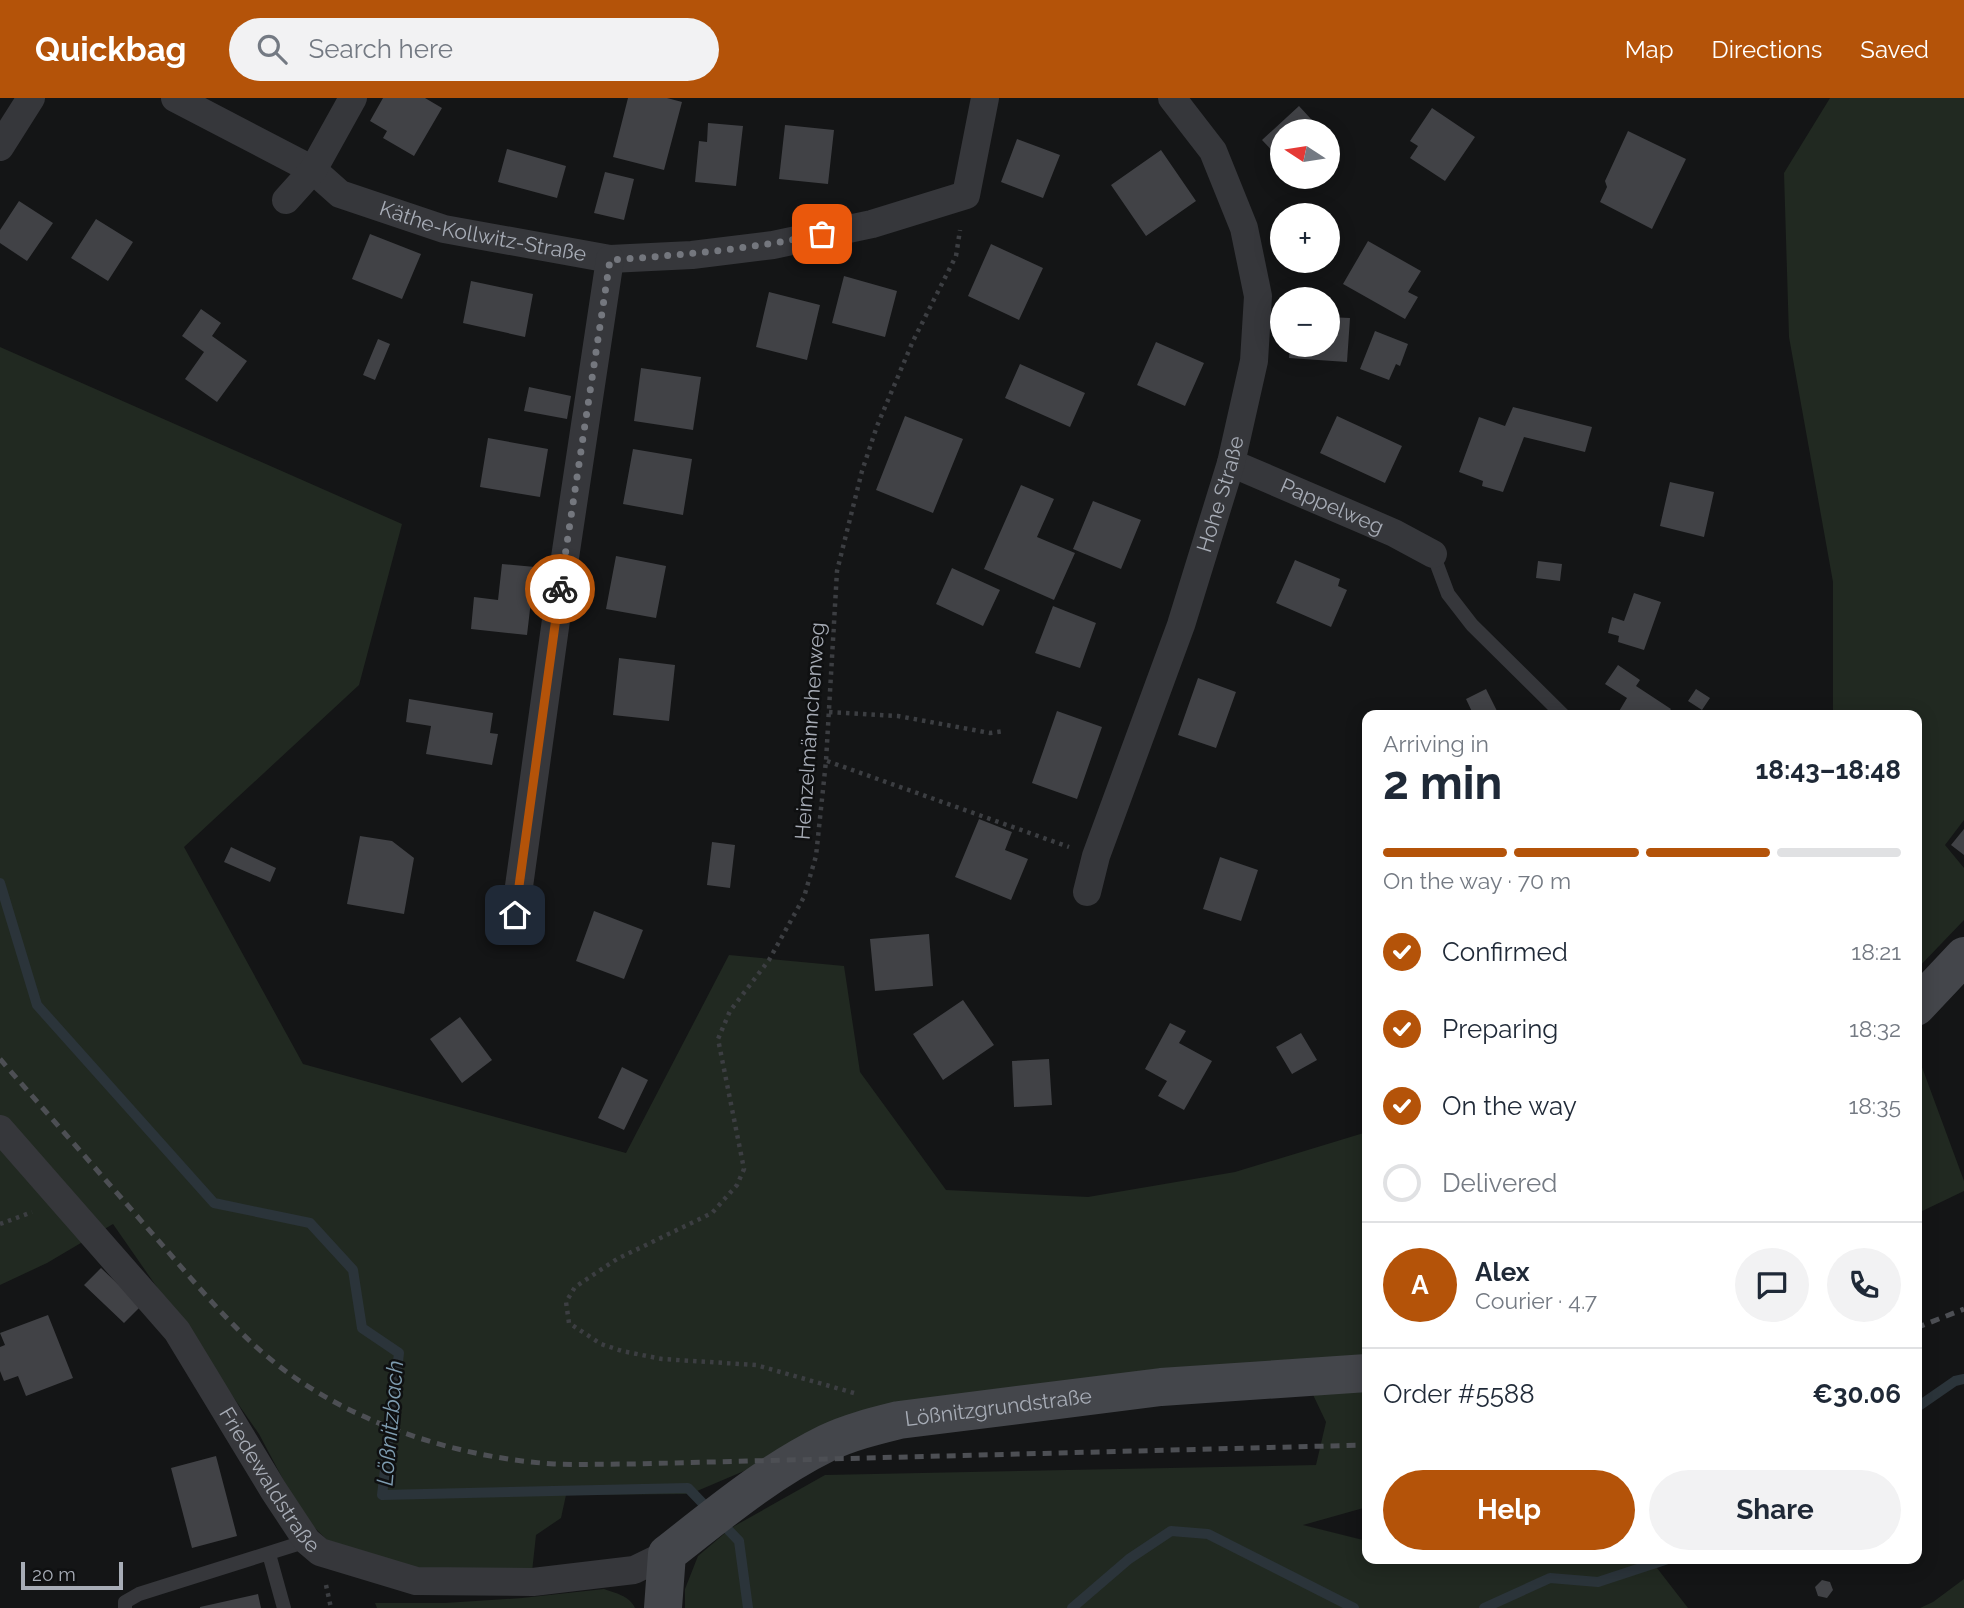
<!DOCTYPE html>
<meta charset="utf-8">
<style>
body{margin:0;font-family:Raleway,sans-serif;background:#f2f2f3;color:#1f2937;height:100vh;display:flex;flex-direction:column;font-size:26px;white-space:nowrap}
*{box-sizing:border-box;margin:0}
p{font-size:23px;color:#747a83}
.icon{flex:none;width:38px;height:38px;fill:none;stroke:currentColor;stroke-width:2;stroke-linecap:round;stroke-linejoin:round}
.map{position:relative;flex:1;overflow:hidden}
.panel{position:absolute;left:1362px;top:612px;width:560px;height:854px;display:flex;flex-direction:column;background:#fff;border-radius:14px;box-shadow:0 4px 18px #0003}
.panel>*{flex:none}
.needle{width:46px;rotate:282deg}
.controls{position:absolute;left:1270px;top:21px;display:grid;gap:14px}
.controls a{display:grid;place-items:center;width:70px;height:70px;border-radius:50%;background:#fff;box-shadow:0 4px 18px #0003;font-size:35px}
.scale{position:absolute;left:21px;bottom:18px;width:102px;box-sizing:border-box;padding-left:7px;border:4px solid #a7acb6;border-top:0;font-size:19px;line-height:24px;white-space:nowrap;color:#a7acb6;-webkit-text-stroke:5px #0f1011;paint-order:stroke}
.pin{position:absolute;display:grid;place-items:center;width:60px;height:60px;color:#fff;margin:-30px;border-radius:14px;box-shadow:0 4px 10px #0006}
.courier{position:absolute;display:grid;place-items:center;width:70px;height:70px;margin:-35px;border:5px solid #b45309;border-radius:50%;background:#fff;color:#222;box-shadow:0 2px 9px #0007}
.summary em{font-style:normal;font-weight:700}
.summary div{display:flex;flex-direction:column-reverse}
.summary{display:flex;align-items:center;justify-content:space-between;height:119px;padding:0 21px}
h1{font-size:46px;font-weight:700;line-height:52px}
.bar{display:grid;grid-template-columns:repeat(4,1fr);gap:10px 7px;align-content:center;height:84px;padding:0 21px}
.bar i{height:9px;border-radius:5px;background:#e0e1e3}
.bar .current{background:#b45309}
.bar p{grid-column:span 4}
.line{display:flex;align-items:center;gap:18px;padding:0 21px;border-top:2px solid #e0e1e3}
.line div{flex:1}
.round{display:grid;place-items:center;flex:none;width:74px;height:74px;border-radius:37px;background:#f2f2f3}
ol{padding:0 21px;list-style:none}
li{display:flex;align-items:center;gap:21px;height:77px}
li p{margin-inline-start:auto}
li .icon{padding:7px;border-radius:50%;background:#b45309;color:#fff;stroke-width:4}
li:last-child{color:#747a83}
li i{width:38px;height:38px;border:4px solid #e0e1e3;border-radius:50%}
.action{display:flex;gap:14px;margin-top:auto;padding:14px 21px}
.action a{flex:1;height:80px;border-radius:42px;background:#b45309;color:#fff;font-size:28px;font-weight:700;line-height:80px;text-align:center}
.action a+a{background:#f2f2f3;color:#1f2937}
header{display:flex;align-items:center;gap:42px;box-sizing:border-box;height:98px;padding:0 35px;background:#b45309;color:#fff}
header strong{font-size:33px}
nav{display:flex;gap:38px;margin-inline-start:auto;font-size:24px}
.search{width:490px;height:63px;background:#f2f2f3;display:flex;align-items:center;gap:18px;box-sizing:border-box;padding:0 24px;border-radius:38px;color:#747a83;font-size:26px}
.map>svg:first-child{display:block}
.green{fill:#212921}
.lines{fill:none;stroke-linecap:round;stroke-linejoin:round}
.stream{stroke:#2b343a;stroke-width:10}
.building{fill:#414246}
.path{stroke:#3c3e42;stroke-width:4.5;stroke-dasharray:3.5 5;stroke-linecap:butt}
.lane{stroke:#36373b;stroke-width:14}
.street{stroke:#36373b;stroke-width:28}
.secondary{stroke:#44464b;stroke-width:38}
.rail{stroke:#4d4f54;stroke-width:5;stroke-dasharray:9 7;stroke-linecap:butt}
.done{stroke:#74777e;stroke-width:7;stroke-dasharray:0 12.6}
.route{stroke:#b45309;stroke-width:9}
.labels{text-anchor:middle;stroke-width:5;stroke-linejoin:round;paint-order:stroke}
.street-label{font-size:21px;fill:#a7acb6;stroke:#0f1011}
.water-label{font-size:23px;font-style:italic;fill:#7e9cb0;stroke:#0f1011}
</style>
<header>
<strong>Quickbag</strong>
<div class="search"><svg class="icon" aria-label="search" viewBox="0 0 24 24"><circle cx="10" cy="10" r="6"/><path d="M15 15l6 6"/></svg>Search here</div>
<nav><a>Map</a><a>Directions</a><a>Saved</a></nav>
</header>
<div class="map">
<svg width="1964" height="1510" viewBox="0 0 1964 1510">
<rect width="100%" height="100%" fill="#141516"/>
<path class="green" d="M 1830,0 L 1964,0 L 1964,722 L 1945,747 L 1964,770 L 1964,822 L 1916,872 L 1916,618 L 1833,618 L 1833,484 L 1789,239 L 1784,75 Z
M 0,249 L 402,426 L 359,587 L 184,749 L 303,966 L 626,1055 L 729,857 L 844,868 L 860,974 L 946,1092 L 1088,1099 L 1235,1074 L 1367,1034 L 1367,1409 L 1303,1427 L 1367,1443 L 1367,1461 L 1650,1461 L 1688,1510 L 685,1510 L 685,1491 L 698,1458 L 731,1430 L 825,1377 L 1316,1367 L 1326,1324 L 1296,1261 L 933,1305 L 793,1352 L 690,1396 L 566,1397 L 561,1420 L 536,1437 L 532,1474 L 409,1473 L 337,1452 L 302,1417 L 259,1336 L 113,1126 L 47,1165 L 0,1187 Z
M 1916,953 L 1964,1083 L 1964,1093 L 1916,1116 Z
M 1964,1481 L 1964,1510 L 1920,1510 L 1933,1504 Z
M 604,1491 C 615,1495 630,1498 635,1510 L 377,1510 L 375,1505 L 445,1505 L 522,1500 Z"/>
<g class="lines">
<path class="stream" d="M 0,785 L 37,907 L 214,1105 L 310,1125 L 353,1172 L 362,1230 L 399,1255 L 382,1397 L 688,1390 L 739,1443 L 748,1510
M 1916,1310 L 1955,1283 L 1964,1281
M 1072,1510 L 1129,1461 L 1171,1433 L 1208,1436 L 1354,1510
M 1484,1510 L 1550,1480 L 1598,1484 L 1668,1461"/>
</g>
<path class="building" d="M 383,0 L 425,0 L 442,10 L 414,58 L 383,40 L 387,33 L 370,23 Z
M 628,0 L 667,0 L 682,4 L 664,72 L 613,59 Z
M 1299,8 L 1322,33 L 1283,33 L 1283,64 L 1262,42 Z
M 1432,10 L 1475,39 L 1445,83 L 1410,60 L 1418,48 L 1410,43 Z
M 708,25 L 743,28 L 736,88 L 695,84 L 699,43 L 707,44 Z
M 785,27 L 834,32 L 828,86 L 779,81 Z
M 1628,33 L 1686,61 L 1652,131 L 1600,104 L 1607,89 L 1605,83 Z
M 1017,41 L 1060,57 L 1043,100 L 1001,84 Z
M 507,51 L 566,68 L 557,100 L 498,84 Z
M 1161,52 L 1196,103 L 1146,138 L 1111,87 Z
M 605,74 L 634,81 L 624,122 L 594,115 Z
M 19,103 L 53,125 L 27,163 L 0,145 L 0,132 Z
M 96,121 L 133,144 L 108,183 L 71,160 Z
M 370,136 L 421,156 L 402,201 L 352,181 Z
M 1368,143 L 1421,173 L 1408,194 L 1418,199 L 1405,221 L 1343,186 Z
M 991,146 L 1043,170 L 1019,222 L 968,198 Z
M 844,178 L 897,193 L 885,239 L 832,225 Z
M 471,183 L 533,196 L 525,239 L 463,225 Z
M 769,194 L 820,207 L 807,262 L 756,249 Z
M 201,211 L 221,225 L 212,238 L 247,263 L 217,304 L 185,281 L 204,254 L 182,238 Z
M 1328,219 L 1350,220 L 1347,264 L 1289,260 L 1290,247 L 1328,247 Z
M 1375,233 L 1408,246 L 1400,268 L 1396,266 L 1389,282 L 1360,271 Z
M 378,241 L 390,246 L 375,282 L 363,277 Z
M 1156,244 L 1204,265 L 1185,308 L 1137,287 Z
M 1020,266 L 1085,295 L 1070,329 L 1005,300 Z
M 641,270 L 701,279 L 693,332 L 634,323 Z
M 529,289 L 571,298 L 567,321 L 524,313 Z
M 1513,309 L 1592,329 L 1585,354 L 1524,339 L 1503,394 L 1482,388 L 1483,383 L 1459,374 L 1479,319 L 1505,328 Z
M 905,318 L 963,341 L 933,415 L 876,392 Z
M 1337,318 L 1402,348 L 1385,385 L 1320,355 Z
M 488,340 L 548,351 L 540,399 L 480,389 Z
M 633,351 L 692,361 L 683,417 L 623,406 Z
M 1670,384 L 1714,394 L 1704,439 L 1660,428 Z
M 1021,387 L 1054,401 L 1037,439 L 1075,455 L 1054,502 L 984,471 Z
M 1093,403 L 1141,422 L 1121,471 L 1073,451 Z
M 616,458 L 666,468 L 656,520 L 606,511 Z
M 1295,462 L 1340,481 L 1338,488 L 1347,492 L 1331,529 L 1276,505 Z
M 1538,463 L 1562,466 L 1560,483 L 1536,480 Z
M 502,466 L 535,469 L 527,537 L 471,531 L 474,499 L 498,502 Z
M 952,470 L 1000,492 L 983,528 L 936,506 Z
M 1634,495 L 1661,504 L 1644,552 L 1618,544 L 1619,538 L 1608,535 L 1612,519 L 1624,523 Z
M 1053,508 L 1096,525 L 1080,570 L 1035,555 Z
M 619,560 L 675,567 L 669,623 L 613,617 Z
M 1618,567 L 1640,582 L 1636,588 L 1671,611 L 1666,618 L 1623,618 L 1618,615 L 1627,600 L 1605,586 Z
M 1198,580 L 1236,594 L 1216,650 L 1178,637 Z
M 1486,591 L 1498,615 L 1493,618 L 1474,618 L 1466,601 Z
M 1696,591 L 1710,600 L 1702,612 L 1688,603 Z
M 409,601 L 493,615 L 490,635 L 498,636 L 492,667 L 426,656 L 431,628 L 406,624 Z
M 1057,613 L 1102,629 L 1077,701 L 1032,685 Z
M 979,721 L 1012,734 L 1005,752 L 1028,761 L 1011,802 L 955,779 Z
M 1964,731 L 1964,757 L 1951,747 Z
M 360,738 L 392,743 L 414,760 L 404,816 L 347,806 Z
M 712,744 L 735,747 L 730,790 L 707,787 Z
M 231,749 L 276,770 L 270,784 L 224,764 Z
M 1220,759 L 1258,772 L 1241,823 L 1203,811 Z
M 594,813 L 643,832 L 624,881 L 576,863 Z
M 929,836 L 933,888 L 875,893 L 870,841 Z
M 963,902 L 994,947 L 943,982 L 913,936 Z
M 460,919 L 492,962 L 462,985 L 430,941 Z
M 1170,925 L 1186,933 L 1179,945 L 1212,963 L 1184,1012 L 1158,998 L 1167,983 L 1145,971 Z
M 1301,935 L 1317,962 L 1292,976 L 1276,949 Z
M 1049,961 L 1052,1007 L 1014,1009 L 1012,963 Z
M 622,969 L 648,982 L 624,1032 L 598,1020 Z
M 101,1170 L 141,1208 L 124,1225 L 84,1187 Z
M 48,1217 L 73,1280 L 26,1298 L 18,1278 L 4,1283 L 0,1273 L 0,1249 L 5,1247 L 0,1235 Z
M 216,1358 L 237,1438 L 192,1450 L 171,1370 Z
M 1822,1482 L 1830,1484 L 1833,1492 L 1827,1500 L 1818,1498 L 1815,1489 Z
M 258,1496 L 261,1510 L 200,1510 L 200,1509 Z"/>
<g class="lines">
<path class="path" d="M 829,614 L 898,618 L 990,635 L 1004,633
M 827,663 L 1069,749
M 0,1126 L 32,1114
M 854,1295 L 756,1267 L 662,1261 L 622,1253 L 601,1246 L 569,1225 L 566,1204 L 575,1189 L 617,1161 L 712,1115 L 737,1087 L 744,1071 L 718,941 L 730,913 L 769,862 L 804,799 L 816,758 L 826,663 L 837,473 L 862,373 L 877,328 L 913,243 L 956,158 L 960,132
M 326,1487 L 331,1510"/>
<path class="lane" d="M 1433,456 L 1448,496 L 1472,527 L 1564,618
M 269,1456 L 284,1510
M 125,1510 L 125,1504 L 139,1496 L 307,1443"/>
<g class="street">
<path id="s1" d="M 175,0 L 313,72 L 340,96 L 444,131 L 610,161 L 692,157 L 773,147 L 872,126 L 966,97 L 985,0"/>
<path d="M 0,49 L 31,0"/>
<path d="M 286,102 L 313,72 L 353,0"/>
<path id="s2" d="M 1231,365 L 1394,435 L 1433,456"/>
<path id="s3" d="M 1087,794 L 1096,758 L 1181,527 L 1231,365 L 1254,263 L 1258,198 L 1244,130 L 1213,53 L 1172,0"/>
<path d="M 515,817 L 561,486 L 610,161"/>
<path id="s4" d="M 0,1031 L 177,1233 L 274,1393 L 307,1443 L 320,1454 L 416,1483 L 533,1484 L 634,1472 L 667,1456"/>
</g>
<g class="secondary">
<path d="M 1916,909 L 1964,858"/>
<path id="s5" d="M 663,1510 L 667,1456 C 718,1416 768,1374 827,1345 C 850,1334 875,1328 899,1322 L 1161,1289 L 1367,1275"/>
</g>
<path class="rail" d="M 0,961 C 52,1021 105,1081 157,1141 C 199,1189 239,1240 291,1277 C 366,1330 463,1360 554,1366 C 581,1367 607,1366 634,1366 L 1367,1347
M 1916,1230 L 1964,1211"/>
</g>
<g class="lines">
<path class="done" d="M 560,491 L 610,162 C 682,157 752,151 822,136"/>
<path class="route" d="M 515,817 L 560,491"/>
</g>
<g class="labels">
<g class="street-label">
<text dy="7" stroke="none"><textPath href="#s1" startOffset="340">Käthe-Kollwitz-Straße</textPath></text>
<text dy="7" stroke="none"><textPath href="#s3" startOffset="420">Hohe Straße</textPath></text>
<text dy="7" stroke="none"><textPath href="#s2" startOffset="110">Pappelweg</textPath></text>
<text transform="translate(810 633) rotate(-86)" y="7">Heinzelmännchenweg</text>
<text dy="7" stroke="none"><textPath href="#s5" startOffset="425">Lößnitzgrundstraße</textPath></text>
<text dy="7" stroke="none"><textPath href="#s4" startOffset="444">Friedewaldstraße</textPath></text>
</g>
<g class="water-label">
<text transform="translate(390 1325) rotate(-85)" y="8">Lößnitzbach</text>
</g>
</g>
</svg>
<div class="controls">
<a><svg class="needle" viewBox="-14 -14 28 28"><path d="M0-13l5 13h-10z" fill="#e53935"/><path d="M0 13l5-13h-10z" fill="#747a83"/></svg></a>
<a>+</a>
<a>−</a>
</div>
<div class="scale">20 m</div>
<div class="pin" style="left:822px;top:136px;background:#ea580c"><svg class="icon" aria-label="bag" viewBox="0 0 24 24"><path d="M5 8h14l-1 12H6zM9 8a3 3 0 0 1 6 0"/></svg></div>
<div class="pin" style="left:515px;top:817px;background:#1f2937"><svg class="icon" aria-label="home" viewBox="0 0 24 24"><path d="M3 11l9-7 9 7M6 9v11h12V9"/></svg></div>
<div class="courier" style="left:560px;top:491px"><svg class="icon" aria-label="bike" viewBox="0 0 24 24"><circle cx="6" cy="16" r="4"/><circle cx="18" cy="16" r="4"/><path d="M6 16l4-8h5l3 8M10 8l3 8H6M13 5h3"/></svg></div>
<section class="panel">
<div class="summary"><div><h1>2 min</h1><p>Arriving in</p></div><em>18:43–18:48</em></div>
<div class="bar"><i class="current"></i><i class="current"></i><i class="current"></i><i></i><p>On the way · 70 m</p></div>
<ol>
<li><svg class="icon" aria-label="check" viewBox="0 0 24 24"><path d="M5 12l5 5 9-10"/></svg>Confirmed<p>18:21</p></li>
<li><svg class="icon" aria-label="check" viewBox="0 0 24 24"><path d="M5 12l5 5 9-10"/></svg>Preparing<p>18:32</p></li>
<li><svg class="icon" aria-label="check" viewBox="0 0 24 24"><path d="M5 12l5 5 9-10"/></svg>On the way<p>18:35</p></li>
<li><i></i>Delivered</li>
</ol>
<div class="line" style="height:126px"><b class="round" style="background:#b45309;color:#fff">A</b><div><b>Alex</b><p>Courier · 4.7</p></div><a class="round"><svg class="icon" aria-label="chat" viewBox="0 0 24 24"><path d="M4 5h16v11H9l-5 4z"/></svg></a><a class="round"><svg class="icon" aria-label="phone" viewBox="0 0 24 24"><path d="M5 4h4l2 5-3 2q2 4 5 5l2-3 5 2v4C11 20 4 13 5 4z"/></svg></a></div>
<div class="line" style="height:91px"><div>Order #5588</div><b>€30.06</b></div>
<div class="action"><a>Help</a><a>Share</a></div>
</section>
</div>
